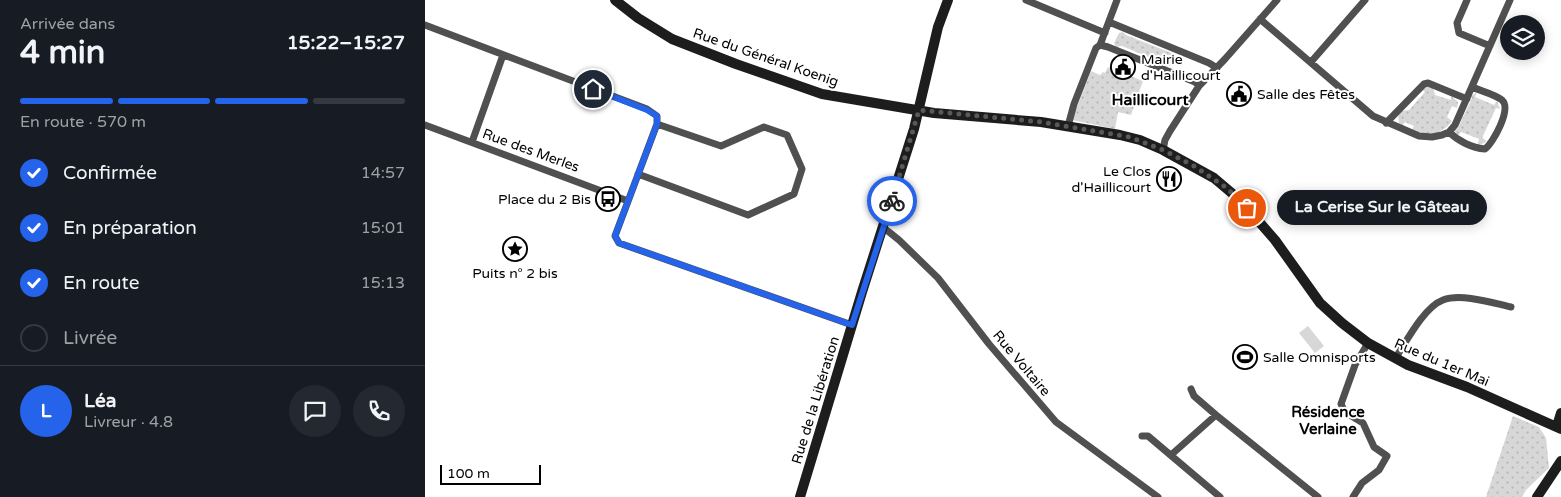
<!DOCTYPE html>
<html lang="fr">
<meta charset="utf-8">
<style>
body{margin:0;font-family:"Varela Round",sans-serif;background:#242831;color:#f1f3f6;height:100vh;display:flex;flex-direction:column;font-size:19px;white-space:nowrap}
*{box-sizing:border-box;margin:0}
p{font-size:16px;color:#9ea1a6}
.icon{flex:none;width:28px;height:28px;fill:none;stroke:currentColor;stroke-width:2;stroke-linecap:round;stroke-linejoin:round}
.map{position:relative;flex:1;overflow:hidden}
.side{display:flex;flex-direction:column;background:#171b24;width:425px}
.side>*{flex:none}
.buttons{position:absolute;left:1075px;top:15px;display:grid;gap:10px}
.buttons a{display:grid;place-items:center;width:45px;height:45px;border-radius:50%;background:#171b24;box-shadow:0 2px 12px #0003;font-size:25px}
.scale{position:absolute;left:15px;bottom:12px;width:101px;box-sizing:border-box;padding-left:5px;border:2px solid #000;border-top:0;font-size:14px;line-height:18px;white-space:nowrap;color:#000;-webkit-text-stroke:4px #fff;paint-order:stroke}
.pin{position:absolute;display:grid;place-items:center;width:42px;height:42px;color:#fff;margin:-21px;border:2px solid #fff;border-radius:50%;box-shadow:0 1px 5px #0007}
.courier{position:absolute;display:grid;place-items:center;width:50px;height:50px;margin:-25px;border:4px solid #2563eb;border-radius:50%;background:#fff;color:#222;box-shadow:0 1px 6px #0007}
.bubble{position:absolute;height:35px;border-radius:18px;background:#171b24;box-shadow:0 2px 12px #0003;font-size:16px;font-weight:800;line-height:35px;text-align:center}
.headline em{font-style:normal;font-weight:800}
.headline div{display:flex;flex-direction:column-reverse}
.headline{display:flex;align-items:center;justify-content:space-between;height:85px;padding:0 20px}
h1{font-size:32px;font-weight:800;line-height:38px}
.bar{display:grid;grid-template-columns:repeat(4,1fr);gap:8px 5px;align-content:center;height:60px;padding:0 20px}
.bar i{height:6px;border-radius:4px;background:#363941}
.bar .selected{background:#2563eb}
.bar p{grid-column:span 4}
.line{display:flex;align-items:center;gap:12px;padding:0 20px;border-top:1px solid #363941}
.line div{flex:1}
.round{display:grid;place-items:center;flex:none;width:52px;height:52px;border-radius:26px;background:#242831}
ol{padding:0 20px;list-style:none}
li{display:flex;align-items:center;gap:15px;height:55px}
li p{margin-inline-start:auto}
li .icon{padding:5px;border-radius:50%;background:#2563eb;color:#fff;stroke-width:4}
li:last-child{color:#9ea1a6}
li i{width:28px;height:28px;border:2px solid #363941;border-radius:50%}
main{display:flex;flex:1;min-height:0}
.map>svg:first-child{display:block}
.grass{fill:url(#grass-dots)}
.garden{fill:#d7d7d7}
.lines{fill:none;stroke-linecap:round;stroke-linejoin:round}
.street{stroke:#505050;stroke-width:7}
.secondary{stroke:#1d1d1d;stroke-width:10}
.done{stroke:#595959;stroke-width:5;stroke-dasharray:0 9}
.route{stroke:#2563eb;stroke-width:6}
.labels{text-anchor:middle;stroke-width:4;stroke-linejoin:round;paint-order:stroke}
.street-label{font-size:14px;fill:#000;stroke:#fff}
.poi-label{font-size:14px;fill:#000;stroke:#fff;text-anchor:start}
.neighbourhood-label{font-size:15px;font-weight:bold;fill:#000;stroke:#fff}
.quarter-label{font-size:16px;font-weight:bold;fill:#000;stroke:#fff}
</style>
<main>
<section class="side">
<div class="headline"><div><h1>4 min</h1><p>Arrivée dans</p></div><em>15:22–15:27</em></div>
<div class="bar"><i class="selected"></i><i class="selected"></i><i class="selected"></i><i></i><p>En route · 570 m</p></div>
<ol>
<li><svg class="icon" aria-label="check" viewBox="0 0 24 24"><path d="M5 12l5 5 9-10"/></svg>Confirmée<p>14:57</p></li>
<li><svg class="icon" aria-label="check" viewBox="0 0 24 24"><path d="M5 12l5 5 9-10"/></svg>En préparation<p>15:01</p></li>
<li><svg class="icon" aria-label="check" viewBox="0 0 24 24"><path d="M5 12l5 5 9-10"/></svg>En route<p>15:13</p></li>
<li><i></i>Livrée</li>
</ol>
<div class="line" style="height:90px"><b class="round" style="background:#2563eb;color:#fff">L</b><div><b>Léa</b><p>Livreur · 4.8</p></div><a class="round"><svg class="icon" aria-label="chat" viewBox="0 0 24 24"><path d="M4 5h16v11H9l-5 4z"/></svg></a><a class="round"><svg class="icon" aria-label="phone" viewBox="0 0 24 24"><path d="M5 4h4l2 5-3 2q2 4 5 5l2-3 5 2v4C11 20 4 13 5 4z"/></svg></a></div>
</section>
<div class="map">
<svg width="1136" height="497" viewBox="0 0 1136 497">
<defs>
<pattern id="grass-dots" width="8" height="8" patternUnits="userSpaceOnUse" patternTransform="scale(1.25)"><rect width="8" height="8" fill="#d7d7d7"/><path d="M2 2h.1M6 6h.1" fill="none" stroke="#b7b7b7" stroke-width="1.8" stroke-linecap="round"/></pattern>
</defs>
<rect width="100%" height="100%" fill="#fff"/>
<path class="grass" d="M 698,32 L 701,35 L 749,54 L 745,66 L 697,46 L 691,47 L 689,43 L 694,33 Z
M 683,67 L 718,81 L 706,115 L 693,112 L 690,129 L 647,120 L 666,71 L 675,75 L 678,72 L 680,73 Z
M 1000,87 L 1008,87 L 1010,95 L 1026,100 L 1026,96 L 1033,102 L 1032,108 L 1027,106 L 1022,117 L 1027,121 C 1015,136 1006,135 987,131 L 989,126 L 980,122 L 977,126 L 974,123 L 973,114 L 976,111 L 984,110 L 1000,92 L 996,89 Z
M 1052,92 L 1050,97 L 1069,105 L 1072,101 L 1075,109 L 1071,108 L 1057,138 L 1062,141 L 1057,144 L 1053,144 L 1054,139 L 1036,132 L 1033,136 L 1029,130 L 1033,128 L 1047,98 L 1045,97 Z
M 1088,416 L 1114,427 L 1121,438 L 1124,468 L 1101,490 L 1097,497 L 1061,497 Z"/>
<path class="garden" d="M 883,326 L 899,346 L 890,353 L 874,333 Z"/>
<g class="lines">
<path class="street" d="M 601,0 L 680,33
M 1042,0 L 1032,23 L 1034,33 L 1065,46
M 835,19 L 948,116 L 994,136 L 1007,137 L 1017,135 L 1024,132 L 1030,125 L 1085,0
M 684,22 L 784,63 L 792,68
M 0,25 L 222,109 L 232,116 L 232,124 L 190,236 L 194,243 L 427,325
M 675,45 L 683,47 L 770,82 L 774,86
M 886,62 L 940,0
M 961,123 L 999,84 L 1003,83 L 1042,99
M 0,125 L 203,201
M 643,126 L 649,104 L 671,48 L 675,45 L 692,0
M 1024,132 C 1033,141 1047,148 1060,149 C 1068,143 1087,109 1077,100 C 1069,94 1056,91 1047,87
M 47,142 L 78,55
M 738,150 L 740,140 L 745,131 L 774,86 L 800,59 L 852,0
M 213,174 L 323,215 L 369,194 L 377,169 L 362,135 L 339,127 L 296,146 L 232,124
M 459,228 L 474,240 L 513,278 L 564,344 L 631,422 L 733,497
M 970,359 C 981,342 999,307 1018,300 C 1036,293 1068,303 1086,307
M 766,389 L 769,396 L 791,415 L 893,497
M 717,436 L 723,436 L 795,497
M 746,455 L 791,415
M 928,497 L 937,483 L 954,470 L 962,456 L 949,447 L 938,423 L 920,412 L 916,404 L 930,365 L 943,343"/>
<path class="secondary" d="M 190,0 L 213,18 L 247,39 L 311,64 L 397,94 L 509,113 L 616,122 L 695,135 L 715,140 L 738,150 L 789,178 L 815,200 L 850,240 L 895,303 L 917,323 L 943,343 L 983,365 L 1042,387 L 1136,429
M 1132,426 L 1136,413
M 375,497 L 437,292 L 489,129 L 513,27 L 523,0
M 1112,497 L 1136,461"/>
</g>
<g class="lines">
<path class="done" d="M 467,201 L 494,110 L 616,122 L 705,137 L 738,150 L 769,166 L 802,188 L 822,208"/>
<path class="route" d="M 168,89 L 222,110 L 232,116 L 232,124 L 190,236 L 194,243 L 427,325 L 467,201"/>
</g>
<defs>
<symbol id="civic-ring" viewBox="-11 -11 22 22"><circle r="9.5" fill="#fff" stroke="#000" stroke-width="1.5"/><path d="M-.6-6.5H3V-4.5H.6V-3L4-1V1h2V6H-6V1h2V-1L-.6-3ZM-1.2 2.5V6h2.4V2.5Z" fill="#000"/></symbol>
<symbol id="restaurant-ring" viewBox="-11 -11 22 22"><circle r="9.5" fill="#fff" stroke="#000" stroke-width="1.5"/><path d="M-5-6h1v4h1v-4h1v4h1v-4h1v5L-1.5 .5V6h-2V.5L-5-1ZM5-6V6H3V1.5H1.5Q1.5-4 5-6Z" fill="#000"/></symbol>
<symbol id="bus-ring" viewBox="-11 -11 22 22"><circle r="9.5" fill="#fff" stroke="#000" stroke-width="1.5"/><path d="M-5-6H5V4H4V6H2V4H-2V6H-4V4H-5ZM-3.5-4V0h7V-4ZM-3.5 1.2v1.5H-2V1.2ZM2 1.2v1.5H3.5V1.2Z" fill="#000"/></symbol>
<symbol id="sight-ring" viewBox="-11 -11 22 22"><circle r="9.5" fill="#fff" stroke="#000" stroke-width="1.5"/><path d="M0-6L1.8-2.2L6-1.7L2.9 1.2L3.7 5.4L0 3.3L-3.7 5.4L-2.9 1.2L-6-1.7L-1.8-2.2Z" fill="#000"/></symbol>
<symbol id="stadium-ring" viewBox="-11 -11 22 22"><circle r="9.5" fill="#fff" stroke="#000" stroke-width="1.5"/><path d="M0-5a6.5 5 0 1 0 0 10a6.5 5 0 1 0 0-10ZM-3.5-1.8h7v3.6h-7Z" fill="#000"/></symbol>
</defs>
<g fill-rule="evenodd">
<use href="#civic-ring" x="684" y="53" width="28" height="28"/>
<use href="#civic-ring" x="800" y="80" width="28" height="28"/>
<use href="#restaurant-ring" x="730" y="165" width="28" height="28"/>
<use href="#bus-ring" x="169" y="185" width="28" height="28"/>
<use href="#sight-ring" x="76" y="235" width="28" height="28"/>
<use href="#stadium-ring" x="806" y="343" width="28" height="28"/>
</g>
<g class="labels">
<g class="street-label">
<text transform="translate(341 57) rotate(19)" y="5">Rue du Général Koenig</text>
<text transform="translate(106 150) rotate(20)" y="5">Rue des Merles</text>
<text transform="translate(1017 362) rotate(23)" y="5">Rue du 1er Mai</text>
<text transform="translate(597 363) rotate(50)" y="5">Rue Voltaire</text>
<text transform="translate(390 400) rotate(-73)" y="5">Rue de la Libération</text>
</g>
<g class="poi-label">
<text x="716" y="64">Mairie<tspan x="716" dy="16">d'Haillicourt</tspan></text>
<text x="832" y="99">Salle des Fêtes</text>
<text x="726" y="176" text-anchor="end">Le Clos<tspan x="726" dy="16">d'Haillicourt</tspan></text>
<text x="166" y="204" text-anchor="end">Place du 2 Bis</text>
<text x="90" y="278" text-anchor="middle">Puits n° 2 bis</text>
<text x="838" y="362">Salle Omnisports</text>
</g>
<g class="neighbourhood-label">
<text x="903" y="417">Résidence<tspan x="903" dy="17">Verlaine</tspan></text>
</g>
<g class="quarter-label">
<text x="725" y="105">Haillicourt</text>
</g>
</g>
</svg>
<div class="buttons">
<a><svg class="icon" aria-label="layers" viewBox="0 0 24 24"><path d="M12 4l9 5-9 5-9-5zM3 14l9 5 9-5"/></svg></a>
</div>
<div class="scale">100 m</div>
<div class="pin" style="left:822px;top:208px;background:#ea580c"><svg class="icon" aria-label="bag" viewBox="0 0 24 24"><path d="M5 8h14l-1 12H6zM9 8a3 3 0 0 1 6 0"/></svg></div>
<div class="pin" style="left:168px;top:89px;background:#1f2937"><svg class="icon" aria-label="home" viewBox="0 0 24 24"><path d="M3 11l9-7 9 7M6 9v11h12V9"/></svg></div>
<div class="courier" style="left:467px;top:201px"><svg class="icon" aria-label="bike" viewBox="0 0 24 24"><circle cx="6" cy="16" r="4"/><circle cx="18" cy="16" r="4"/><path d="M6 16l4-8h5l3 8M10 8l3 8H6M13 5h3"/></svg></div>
<div class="bubble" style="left:852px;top:190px;width:210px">La Cerise Sur le Gâteau</div>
</div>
</main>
